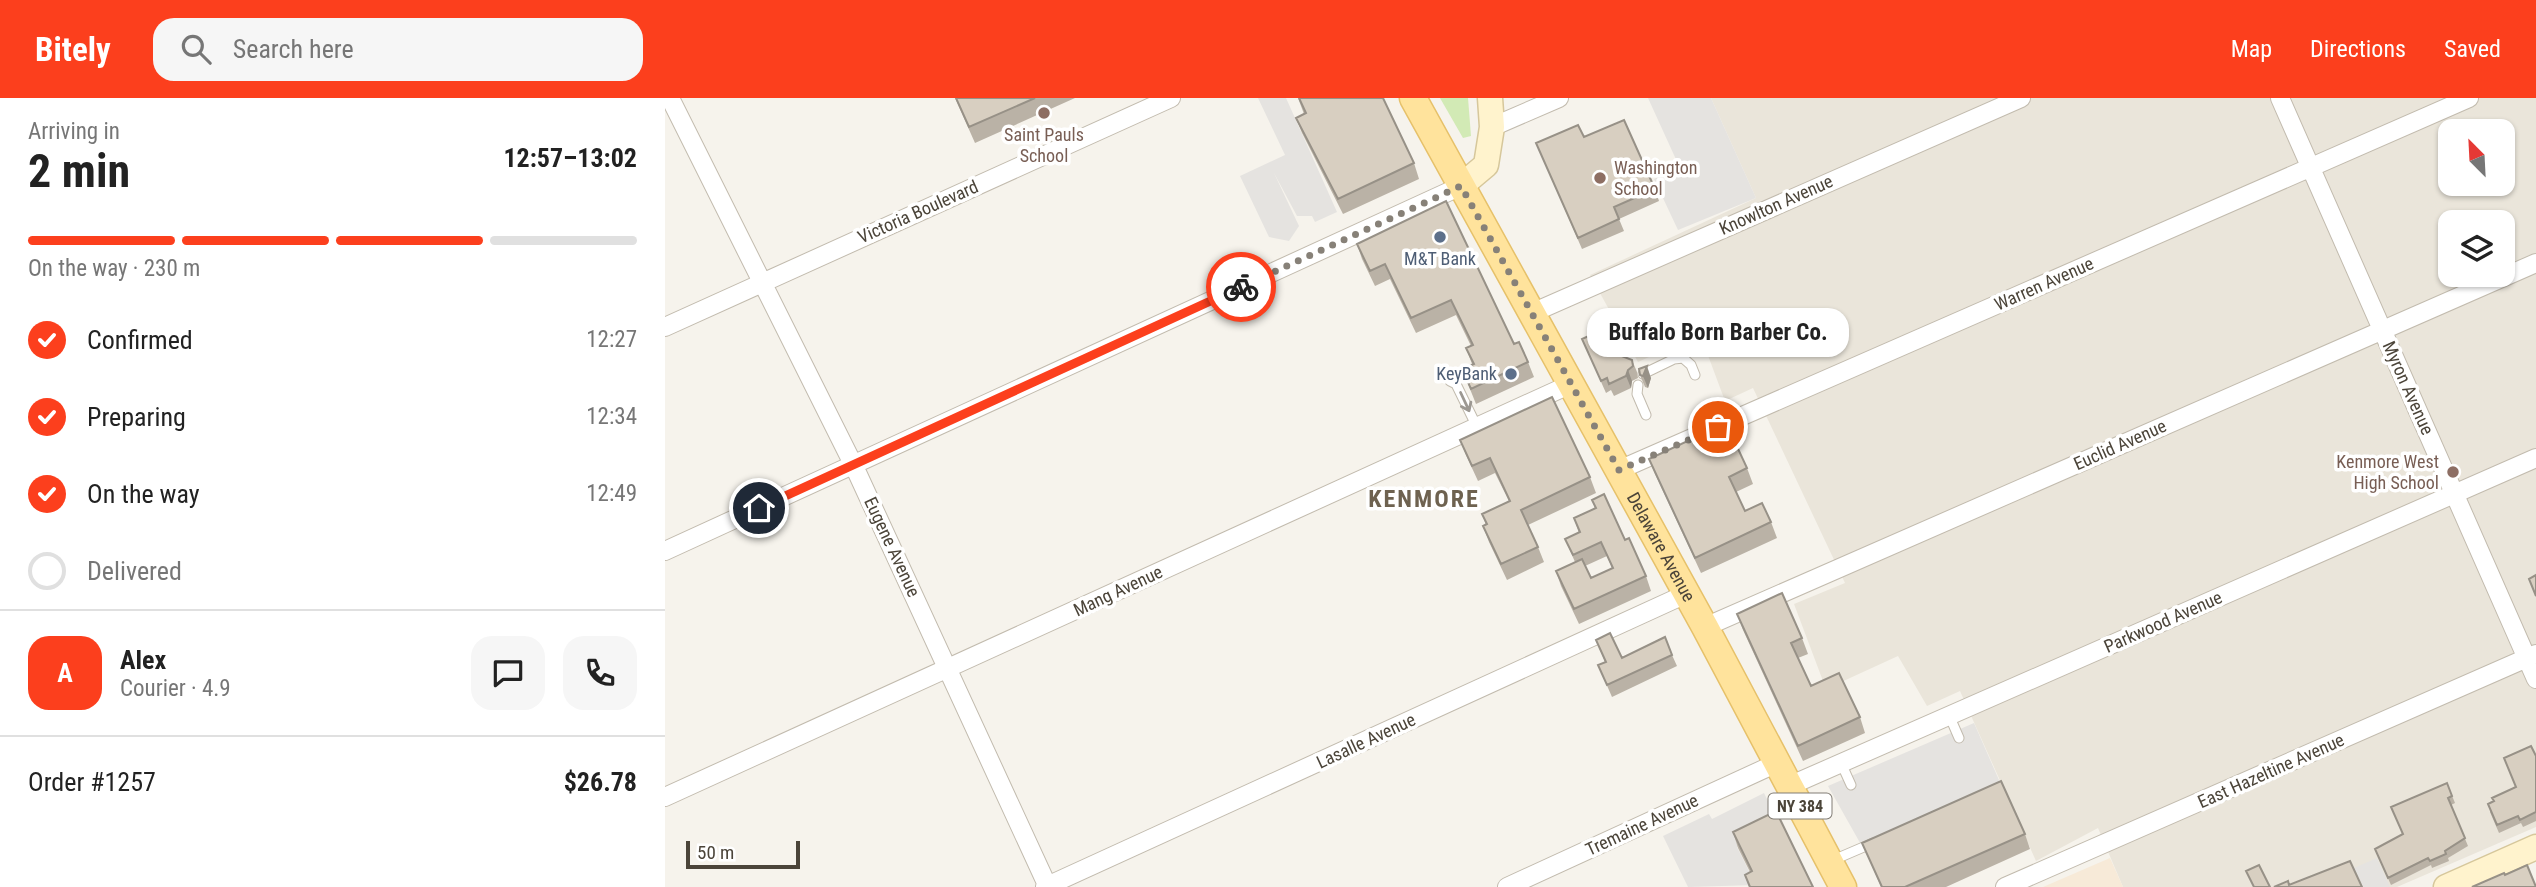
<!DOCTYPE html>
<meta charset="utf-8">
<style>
body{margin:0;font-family:"Roboto Condensed",sans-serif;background:#f6f6f6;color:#222;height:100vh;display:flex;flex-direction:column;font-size:26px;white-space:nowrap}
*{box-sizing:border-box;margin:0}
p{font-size:23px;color:#767676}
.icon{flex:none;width:38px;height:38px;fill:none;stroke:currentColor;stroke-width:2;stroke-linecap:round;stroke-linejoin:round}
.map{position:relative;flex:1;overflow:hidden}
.panel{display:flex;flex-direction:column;background:#fff;width:665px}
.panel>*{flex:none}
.needle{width:46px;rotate:336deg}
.fabs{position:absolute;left:1773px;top:21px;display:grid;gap:14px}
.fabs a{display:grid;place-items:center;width:77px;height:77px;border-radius:14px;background:#fff;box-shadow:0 2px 5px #0004;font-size:35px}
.scale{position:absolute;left:21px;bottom:18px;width:114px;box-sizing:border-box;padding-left:7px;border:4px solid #4b4439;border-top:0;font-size:19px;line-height:24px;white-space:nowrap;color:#4b4439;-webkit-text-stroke:5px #fff;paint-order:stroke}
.pin{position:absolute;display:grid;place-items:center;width:60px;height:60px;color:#fff;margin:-30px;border:4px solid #fff;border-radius:50%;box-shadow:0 2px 7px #0007}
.courier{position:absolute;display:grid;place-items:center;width:70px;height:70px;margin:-35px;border:5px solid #fc3f1d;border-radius:50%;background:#fff;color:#222;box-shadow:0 2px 9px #0007}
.bubble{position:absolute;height:49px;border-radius:21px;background:#fff;box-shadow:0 2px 5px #0004;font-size:23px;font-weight:700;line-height:49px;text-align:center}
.summary em{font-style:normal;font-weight:700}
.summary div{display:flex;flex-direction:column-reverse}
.summary{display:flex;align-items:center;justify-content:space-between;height:119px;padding:0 28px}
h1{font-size:46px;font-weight:700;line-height:52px}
.bar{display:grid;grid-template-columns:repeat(4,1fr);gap:10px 7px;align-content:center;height:84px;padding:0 28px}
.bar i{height:9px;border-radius:5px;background:#e0e0e0}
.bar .selected{background:#fc3f1d}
.bar p{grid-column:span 4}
.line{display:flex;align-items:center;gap:18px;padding:0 28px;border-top:2px solid #e0e0e0}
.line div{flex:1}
.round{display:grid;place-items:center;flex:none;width:74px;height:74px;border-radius:21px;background:#f6f6f6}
ol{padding:0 28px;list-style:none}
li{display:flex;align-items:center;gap:21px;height:77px}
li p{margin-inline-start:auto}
li .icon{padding:7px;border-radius:50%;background:#fc3f1d;color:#fff;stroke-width:4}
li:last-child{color:#767676}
li i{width:38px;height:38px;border:4px solid #e0e0e0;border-radius:50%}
header{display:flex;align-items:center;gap:42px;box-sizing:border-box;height:98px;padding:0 35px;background:#fc3f1d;color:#fff}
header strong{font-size:33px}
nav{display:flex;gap:38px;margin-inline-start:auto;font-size:24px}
.search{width:490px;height:63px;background:#f6f6f6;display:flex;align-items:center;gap:18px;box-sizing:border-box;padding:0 24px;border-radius:21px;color:#767676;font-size:26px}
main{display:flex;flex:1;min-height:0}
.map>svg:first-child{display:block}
.residential{fill:#eae5da;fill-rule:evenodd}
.commercial{fill:#f7ead8}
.green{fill:#d2eab5}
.parking{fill:#e5e3e0}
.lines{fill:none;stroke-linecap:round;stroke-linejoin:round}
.lane-casing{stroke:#c2bbae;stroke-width:11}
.street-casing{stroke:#c2bbae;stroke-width:20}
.secondary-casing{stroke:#d6c79b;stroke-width:27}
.primary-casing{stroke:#e6c16a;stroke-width:29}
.lane{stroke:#fff;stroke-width:9}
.street{stroke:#fff;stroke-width:18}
.secondary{stroke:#fff3cd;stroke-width:24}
.primary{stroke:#ffe39c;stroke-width:26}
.wall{fill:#bab2a6;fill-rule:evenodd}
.shaded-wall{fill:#979187}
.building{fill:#d8cfc1;stroke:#979187;stroke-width:2}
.oneway{stroke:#9c9892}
.done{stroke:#878178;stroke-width:7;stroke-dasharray:0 12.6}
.route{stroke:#fc3f1d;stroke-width:9}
.education-dot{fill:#8d6e63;stroke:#fff;stroke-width:2.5}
.service-dot{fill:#5c6f8a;stroke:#fff;stroke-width:2.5}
.labels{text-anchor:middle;stroke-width:7;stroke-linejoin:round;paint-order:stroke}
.shield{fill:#fff;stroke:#817c74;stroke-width:2}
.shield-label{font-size:16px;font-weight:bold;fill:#4b4439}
.education-label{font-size:18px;fill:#785e54;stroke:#fff}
.street-label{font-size:18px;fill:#4b4439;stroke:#fff}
.service-label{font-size:18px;fill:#4e5e75;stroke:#fff}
.district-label{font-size:24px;font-weight:bold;letter-spacing:2px;fill:#6e6250;stroke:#fff}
</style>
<header>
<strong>Bitely</strong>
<div class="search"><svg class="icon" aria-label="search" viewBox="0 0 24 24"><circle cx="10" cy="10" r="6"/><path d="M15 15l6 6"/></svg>Search here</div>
<nav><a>Map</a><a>Directions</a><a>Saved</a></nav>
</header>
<main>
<section class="panel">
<div class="summary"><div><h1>2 min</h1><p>Arriving in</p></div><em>12:57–13:02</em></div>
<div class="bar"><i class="selected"></i><i class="selected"></i><i class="selected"></i><i></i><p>On the way · 230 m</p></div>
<ol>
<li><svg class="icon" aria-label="check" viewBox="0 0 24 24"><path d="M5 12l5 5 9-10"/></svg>Confirmed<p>12:27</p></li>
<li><svg class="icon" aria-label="check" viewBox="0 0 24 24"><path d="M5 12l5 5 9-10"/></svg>Preparing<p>12:34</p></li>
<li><svg class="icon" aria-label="check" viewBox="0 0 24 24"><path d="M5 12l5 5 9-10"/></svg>On the way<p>12:49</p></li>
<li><i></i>Delivered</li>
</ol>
<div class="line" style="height:126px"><b class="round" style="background:#fc3f1d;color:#fff">A</b><div><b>Alex</b><p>Courier · 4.9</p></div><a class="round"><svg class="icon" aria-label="chat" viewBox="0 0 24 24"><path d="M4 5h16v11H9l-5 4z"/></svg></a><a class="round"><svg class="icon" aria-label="phone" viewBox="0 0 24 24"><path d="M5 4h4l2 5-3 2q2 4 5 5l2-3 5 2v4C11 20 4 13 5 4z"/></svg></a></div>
<div class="line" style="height:91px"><div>Order #1257</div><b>$26.78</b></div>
</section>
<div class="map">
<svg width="1871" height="789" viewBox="0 0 1871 789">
<rect width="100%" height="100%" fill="#f6f3ec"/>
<path class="residential" d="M 1046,0 L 1871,0 L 1871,729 L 1732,789 L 1458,789 L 1433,730 L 1371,763 L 1295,593 L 1262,608 L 1233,558 L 1161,591 L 1129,506 L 1180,485 L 1088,290 L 1060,303 L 1035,236 L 973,264 L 925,177 L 1091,100 ZM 1785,33 L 1838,33 L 1838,86 L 1785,86 ZM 1785,124 L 1838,124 L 1838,177 L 1785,177 Z"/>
<path class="commercial" d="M 1445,760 L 1458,789 L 1378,789 Z"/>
<path class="green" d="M 775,0 L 803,0 L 806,38 L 798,40 Z"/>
<path class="parking" d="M 593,0 L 621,0 L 672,114 L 650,124 L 647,118 L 632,118 L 609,75 L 634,128 L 624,143 L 604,139 L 575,78 L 620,57 Z
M 983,0 L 1046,0 L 1091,100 L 1013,132 L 989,81 L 1014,68 Z
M 1309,625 L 1341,698 L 1203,759 L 1163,688 Z
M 1099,695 L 1115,728 L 1072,749 L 1091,787 L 1023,789 L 998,738 L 1044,716 L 1047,721 Z
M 1712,760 L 1725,789 L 1698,789 L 1689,770 Z"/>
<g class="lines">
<defs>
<path id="lane" d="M 978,276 L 1009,261 L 1018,260 L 1026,267 L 1030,277
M 785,283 L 791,286 L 812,329
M 973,287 L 972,296 L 981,317
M 1284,617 L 1294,640
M 1176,665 L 1186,687
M 1166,763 L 1208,745"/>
<path id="street" d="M 5,0 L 189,368 L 383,789
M 1615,0 L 1871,581
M 827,29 L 894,0
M 867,215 L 1356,0
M 0,229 L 506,0
M 954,372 L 1804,0
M 0,453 L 796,88
M 1040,529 L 1871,165
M 1124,688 L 1871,360
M 0,699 L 906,286
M 380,789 L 1021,496
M 842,789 L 1112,665
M 1340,789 L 1871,556"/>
<path id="secondary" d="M 796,88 L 821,67 L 827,29 L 825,0
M 1781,789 L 1871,749"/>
<g id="primary">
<path id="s1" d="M 748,0 L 1040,529 L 1178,789"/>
</g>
</defs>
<use href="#lane" class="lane-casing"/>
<use href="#street" class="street-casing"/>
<use href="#secondary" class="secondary-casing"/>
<use href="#primary" class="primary-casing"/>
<use href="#lane" class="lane"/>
<use href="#street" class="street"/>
<use href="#secondary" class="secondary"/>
<use href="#primary" class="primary"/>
</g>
<path class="wall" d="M 290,0 L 410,0 L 310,45 Z
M 633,0 L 749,65 L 754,81 L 678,116 L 637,35 L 631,20 L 639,16 Z
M 919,39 L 990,91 L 994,103 L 954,121 L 959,133 L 917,151 L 871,45 Z
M 781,103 L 849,246 L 863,264 L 869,279 L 811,306 L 797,271 L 807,266 L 801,250 L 806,248 L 791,217 L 751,235 L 725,181 L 710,188 L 697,161 L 692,146 Z
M 917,241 L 967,262 L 972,274 L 973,280 L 967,283 L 966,290 L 949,298 L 946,292 L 941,295 Z
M 975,277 L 986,280 L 983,290 L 980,289 Z
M 795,342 L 925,379 L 931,395 L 863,427 L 873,449 L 879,464 L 842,482 L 824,444 L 818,428 L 821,427 L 817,416 L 844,403 L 830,375 L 813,383 L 801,357 Z
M 984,361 L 1082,370 L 1088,386 L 1071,394 L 1080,413 L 1106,424 L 1112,440 L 1036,475 L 990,376 Z
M 927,402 L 960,442 L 981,478 L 986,493 L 914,526 L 896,488 L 891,473 L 910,464 L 900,441 L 914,435 L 909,420 L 930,410 ZM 942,458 L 947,470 L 926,480 L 920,468 Z
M 1072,516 L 1137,540 L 1143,556 L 1133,560 L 1146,588 L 1195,619 L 1200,635 L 1138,663 L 1078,532 Z
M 931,542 L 957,560 L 1007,557 L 1012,568 L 947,599 L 933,567 L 940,564 Z
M 1871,658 L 1871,723 L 1858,729 L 1856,725 L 1834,735 L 1825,714 L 1829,703 L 1851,689 L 1839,660 Z
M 1782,685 L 1790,705 L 1786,707 L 1803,748 L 1783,760 L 1784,763 L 1767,770 L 1766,767 L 1726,787 L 1710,751 L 1738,737 L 1726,709 Z
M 1068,734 L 1148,789 L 1084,789 L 1080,777 L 1085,774 L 1073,750 Z
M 1360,736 L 1365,751 L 1281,789 L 1216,789 L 1197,745 Z"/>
<path class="shaded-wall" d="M 982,268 L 986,280 L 983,290 L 978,278 Z
M 963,272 L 967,283 L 966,290 L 961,278 Z"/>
<path class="building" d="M 291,0 L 370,0 L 304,29 Z
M 634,0 L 718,0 L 749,65 L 673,101 L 631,20 L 641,15 Z
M 959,22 L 990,91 L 949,109 L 954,121 L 913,140 L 871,45 L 913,27 L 919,39 Z
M 781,103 L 849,246 L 854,244 L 863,264 L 806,291 L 797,271 L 809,266 L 801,250 L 808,247 L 786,202 L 746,220 L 720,166 L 705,173 L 692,146 Z
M 941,230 L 954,257 L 967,262 L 968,268 L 963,272 L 961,278 L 944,286 L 942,280 L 936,283 L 917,241 Z
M 982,268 L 978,278 L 975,277 L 974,271 Z
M 887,299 L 925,379 L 856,412 L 873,449 L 836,466 L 818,428 L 822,426 L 817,416 L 845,403 L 825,360 L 807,368 L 795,342 Z
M 1061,325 L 1082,370 L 1064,379 L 1080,413 L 1097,405 L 1106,424 L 1030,460 L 984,361 Z
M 939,396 L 960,442 L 964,440 L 981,478 L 909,511 L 891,473 L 917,461 L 926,480 L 948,470 L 936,444 L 908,457 L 900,441 L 915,434 L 909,420 L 931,410 L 927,402 Z
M 1871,477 L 1871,498 L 1864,481 Z
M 1117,495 L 1137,540 L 1126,545 L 1146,588 L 1174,575 L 1195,619 L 1133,648 L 1072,516 Z
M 945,535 L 957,560 L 1000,539 L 1007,557 L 942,587 L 933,567 L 941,564 L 931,542 Z
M 1866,648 L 1871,658 L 1871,714 L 1855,722 L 1853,718 L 1832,727 L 1823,706 L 1829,703 L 1827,700 L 1851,689 L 1839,660 Z
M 1336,683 L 1360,736 L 1240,789 L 1217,789 L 1197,745 Z
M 1782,685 L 1787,698 L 1783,700 L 1800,740 L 1780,753 L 1781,756 L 1765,763 L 1763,760 L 1723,780 L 1710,751 L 1738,736 L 1726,709 Z
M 1111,713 L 1148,789 L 1085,789 L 1080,777 L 1087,773 L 1068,734 Z
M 1685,763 L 1697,789 L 1609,789 L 1623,783 L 1624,787 Z
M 1594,767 L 1605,789 L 1589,789 L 1581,773 Z
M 1862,767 L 1871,789 L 1807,789 L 1839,775 L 1840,777 Z"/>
<defs><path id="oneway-shaft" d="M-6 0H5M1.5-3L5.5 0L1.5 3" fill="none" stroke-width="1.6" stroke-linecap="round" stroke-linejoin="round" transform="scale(1.75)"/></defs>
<use class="oneway" href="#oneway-shaft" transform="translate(800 304) rotate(65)"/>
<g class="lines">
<path class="done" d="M 576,189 L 796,88 L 954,372 L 1053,329"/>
<path class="route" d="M 94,410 L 576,189"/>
</g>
<g class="education-dot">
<circle cx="379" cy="15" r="7"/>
<circle cx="935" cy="80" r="7"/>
<circle cx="1788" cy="374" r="7"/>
</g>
<g class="service-dot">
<circle cx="775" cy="139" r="7"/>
<circle cx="846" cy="276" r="7"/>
</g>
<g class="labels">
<rect class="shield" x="1103.5" y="695.5" width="63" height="25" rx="5"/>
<g class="shield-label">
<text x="1135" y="714">NY 384</text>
</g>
<g class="education-label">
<text x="379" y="43">Saint Pauls<tspan x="379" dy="21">School</tspan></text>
<text x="949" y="76" text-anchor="start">Washington<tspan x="949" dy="21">School</tspan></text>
<text x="1774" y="370" text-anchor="end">Kenmore West<tspan x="1774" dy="21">High School</tspan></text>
</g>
<g class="street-label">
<text transform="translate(1111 107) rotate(-24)" y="6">Knowlton Avenue</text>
<text transform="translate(253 114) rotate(-24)" y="6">Victoria Boulevard</text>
<text transform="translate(1379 186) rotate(-24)" y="6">Warren Avenue</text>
<text transform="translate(1743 290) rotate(66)" y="6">Myron Avenue</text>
<text transform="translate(1455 347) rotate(-24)" y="6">Euclid Avenue</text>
<text dy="6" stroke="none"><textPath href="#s1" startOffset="513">Delaware Avenue</textPath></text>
<text transform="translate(227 449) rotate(65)" y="6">Eugene Avenue</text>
<text transform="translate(453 493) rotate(-25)" y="6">Mang Avenue</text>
<text transform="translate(1498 524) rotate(-24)" y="6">Parkwood Avenue</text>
<text transform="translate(701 643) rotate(-25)" y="6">Lasalle Avenue</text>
<text transform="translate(1606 673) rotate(-24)" y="6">East Hazeltine Avenue</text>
<text transform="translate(977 727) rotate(-25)" y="6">Tremaine Avenue</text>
</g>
<g class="service-label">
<text x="775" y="167">M&amp;T Bank</text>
<text x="832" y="282" text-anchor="end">KeyBank</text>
</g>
<g class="district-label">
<text x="759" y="409">KENMORE</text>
</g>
</g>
</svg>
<div class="fabs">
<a><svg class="needle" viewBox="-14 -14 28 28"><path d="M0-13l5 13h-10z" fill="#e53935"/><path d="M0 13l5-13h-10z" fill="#767676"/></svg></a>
<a><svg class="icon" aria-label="layers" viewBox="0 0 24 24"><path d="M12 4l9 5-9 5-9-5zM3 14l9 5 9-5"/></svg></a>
</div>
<div class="scale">50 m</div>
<div class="pin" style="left:1053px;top:329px;background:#ea580c"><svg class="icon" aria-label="bag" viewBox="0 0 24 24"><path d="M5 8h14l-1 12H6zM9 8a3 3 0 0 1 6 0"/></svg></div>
<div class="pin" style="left:94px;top:410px;background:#1f2937"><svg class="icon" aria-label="home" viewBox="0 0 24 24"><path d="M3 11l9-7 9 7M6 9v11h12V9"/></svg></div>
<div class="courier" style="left:576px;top:189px"><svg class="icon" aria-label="bike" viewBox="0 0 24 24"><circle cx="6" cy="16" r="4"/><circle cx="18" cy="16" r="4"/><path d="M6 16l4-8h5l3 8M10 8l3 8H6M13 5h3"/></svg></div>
<div class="bubble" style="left:922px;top:210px;width:262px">Buffalo Born Barber Co.</div>
</div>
</main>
